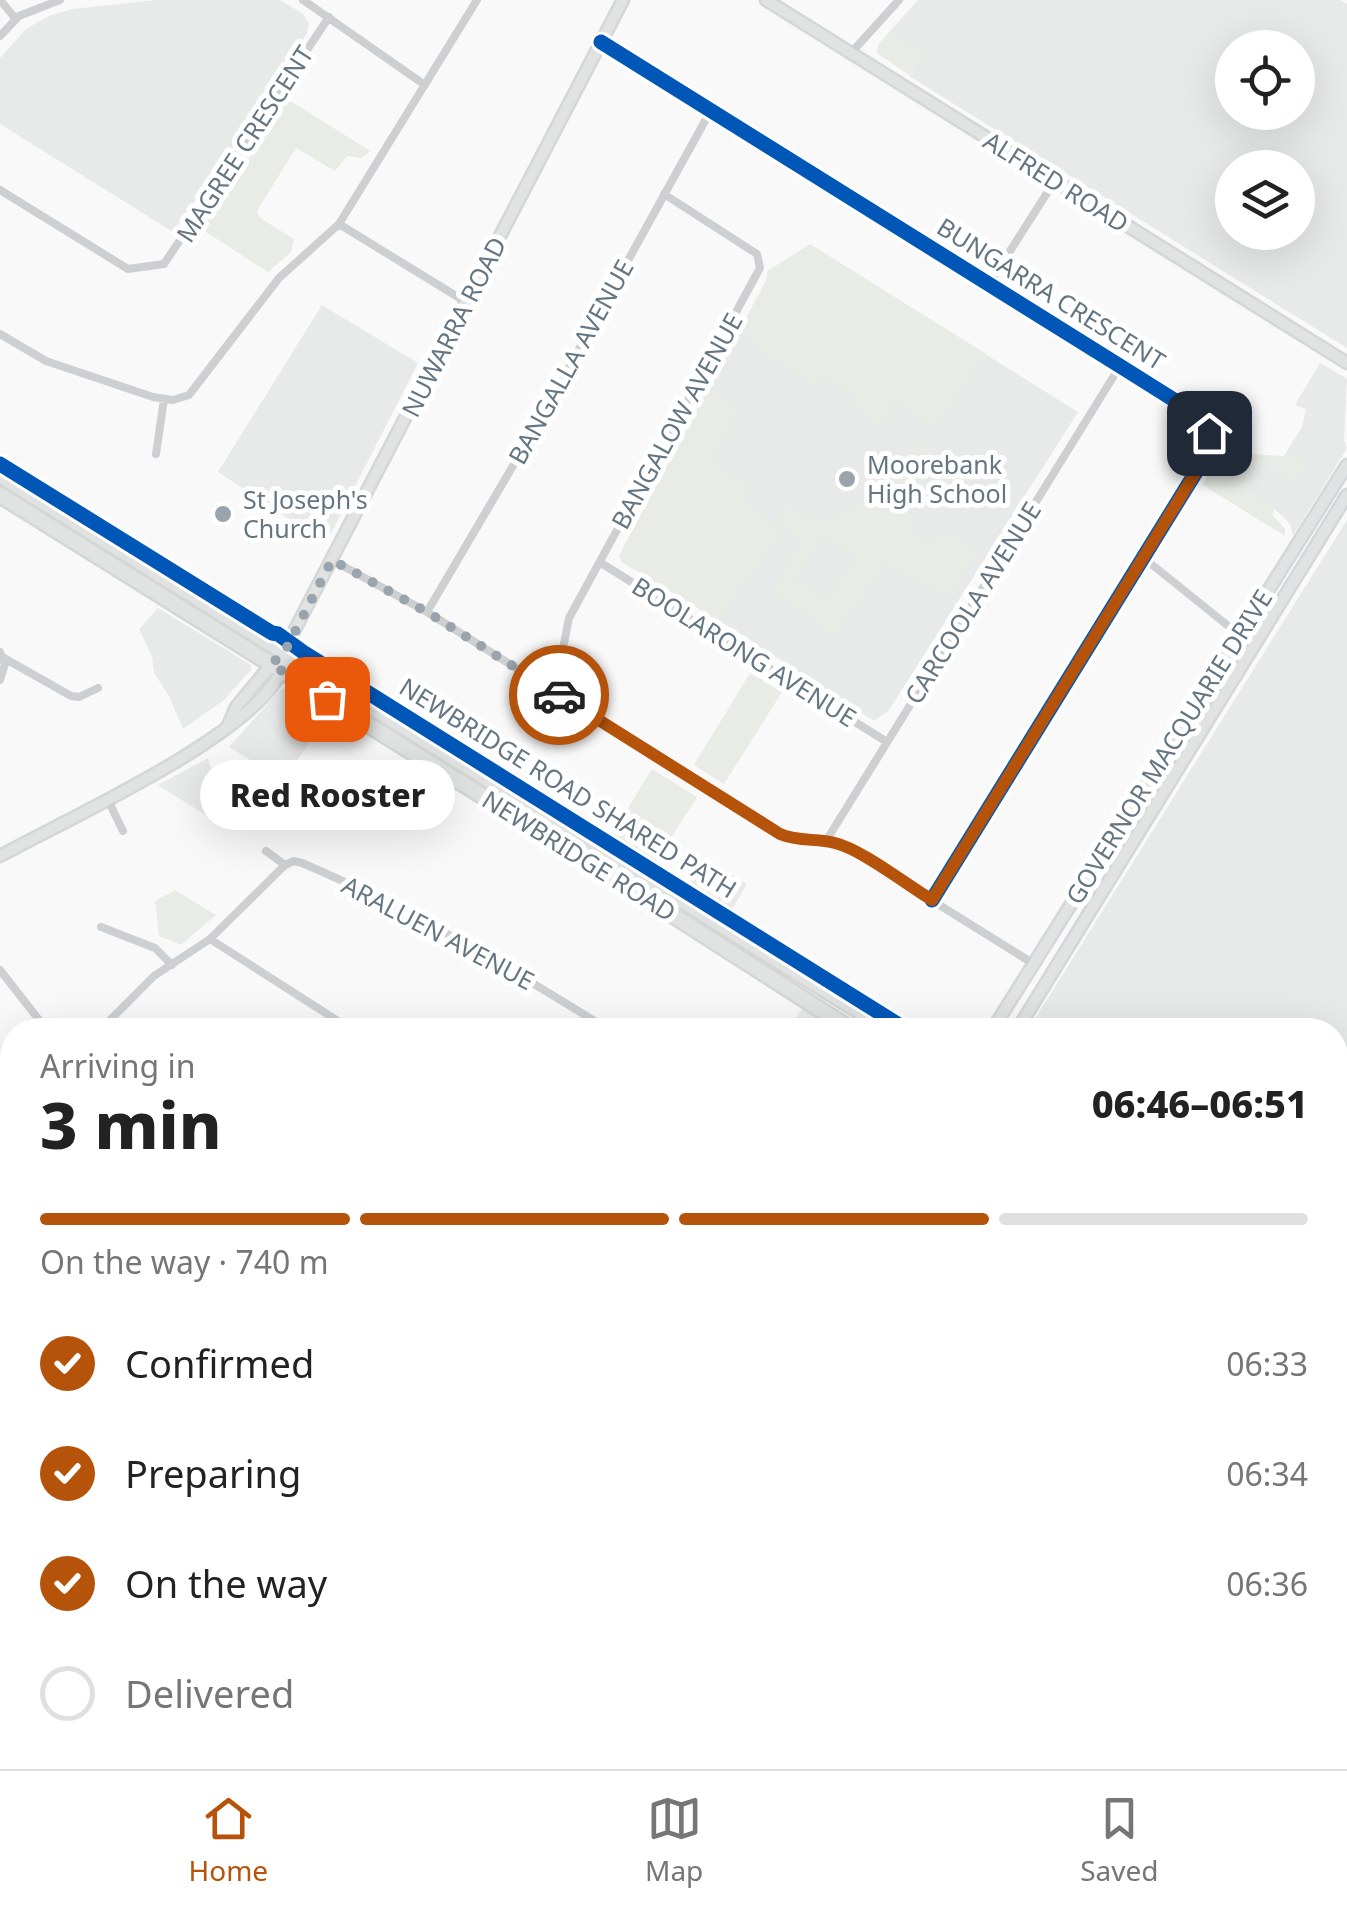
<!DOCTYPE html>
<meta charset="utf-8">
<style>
body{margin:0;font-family:"Noto Sans",sans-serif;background:#f6f6f6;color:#222;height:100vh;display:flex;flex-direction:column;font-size:38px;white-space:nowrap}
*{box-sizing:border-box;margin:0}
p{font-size:32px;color:#767676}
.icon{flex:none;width:55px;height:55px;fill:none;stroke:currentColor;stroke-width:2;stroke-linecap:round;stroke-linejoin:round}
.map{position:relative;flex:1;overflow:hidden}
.side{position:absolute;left:0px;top:1018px;width:1348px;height:752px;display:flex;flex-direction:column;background:#fff;border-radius:40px 40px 0 0;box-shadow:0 10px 40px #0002}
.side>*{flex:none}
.tools{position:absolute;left:1215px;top:30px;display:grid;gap:20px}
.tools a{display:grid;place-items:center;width:100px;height:100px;border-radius:50%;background:#fff;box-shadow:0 10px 40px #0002;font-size:50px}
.pin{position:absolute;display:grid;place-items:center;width:85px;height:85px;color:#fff;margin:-42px;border-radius:20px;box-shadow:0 5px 15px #0006}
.courier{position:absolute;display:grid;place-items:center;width:100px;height:100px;margin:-50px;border:8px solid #b45309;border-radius:50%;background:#fff;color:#222;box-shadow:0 2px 12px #0007}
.bubble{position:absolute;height:70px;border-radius:35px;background:#fff;box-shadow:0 10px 40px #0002;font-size:32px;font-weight:800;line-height:70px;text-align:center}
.headline em{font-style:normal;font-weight:800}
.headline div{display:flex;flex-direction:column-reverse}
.headline{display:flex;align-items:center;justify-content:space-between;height:170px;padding:0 40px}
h1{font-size:65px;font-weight:800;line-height:75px}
.bar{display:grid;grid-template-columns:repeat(4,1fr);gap:15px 10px;align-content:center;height:120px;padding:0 40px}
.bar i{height:12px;border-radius:8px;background:#e0e0e0}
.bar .active{background:#b45309}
.bar p{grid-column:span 4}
ol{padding:0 40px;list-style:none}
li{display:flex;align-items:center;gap:30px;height:110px}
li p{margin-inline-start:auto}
li .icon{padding:10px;border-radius:50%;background:#b45309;color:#fff;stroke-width:4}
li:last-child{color:#767676}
li i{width:55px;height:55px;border:5px solid #e0e0e0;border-radius:50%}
.menu{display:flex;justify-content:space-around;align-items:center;height:140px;border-top:2px solid #e0e0e0;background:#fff;font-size:28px;color:#767676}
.menu a{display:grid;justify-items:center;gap:5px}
.menu .active{color:#b45309}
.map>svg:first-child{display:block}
.built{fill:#e8e9e9;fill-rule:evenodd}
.green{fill:#e8ebe6;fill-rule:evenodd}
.water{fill:#ced6d9}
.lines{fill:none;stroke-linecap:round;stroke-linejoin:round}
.secondary-casing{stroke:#d5d6d7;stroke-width:15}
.highway-casing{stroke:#d5d6d6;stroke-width:19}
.street{stroke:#cecfd0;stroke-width:8}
.secondary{stroke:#e1e2e2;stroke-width:10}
.highway{stroke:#e1e2e2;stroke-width:14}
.cycleway-casing{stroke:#fff;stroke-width:21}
.cycleway{stroke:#0057b8;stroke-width:15}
.done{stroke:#99a4ac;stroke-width:10;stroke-dasharray:0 18}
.route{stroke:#b45309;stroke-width:12}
.poi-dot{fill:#99a4ac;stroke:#fff;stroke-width:4}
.labels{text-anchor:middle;stroke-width:10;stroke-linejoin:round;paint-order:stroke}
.street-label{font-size:25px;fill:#657683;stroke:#fff}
.poi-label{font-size:25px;fill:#657683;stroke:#fff;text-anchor:start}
</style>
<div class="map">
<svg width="1347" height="1769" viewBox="0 0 1347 1769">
<rect width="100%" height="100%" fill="#f9f9f9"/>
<path class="built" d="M 157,0 L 280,0 L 303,14 L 309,24 L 307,33 L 230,153 L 173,232 L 0,124 L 0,58 L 26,29 L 51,15 L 73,9 Z
M 918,0 L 1340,0 L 1347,4 L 1347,348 L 909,76 L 923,53 L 889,32 ZM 1232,48 L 1298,48 L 1298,112 L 1232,112 ZM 1232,168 L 1298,168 L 1298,232 L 1232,232 Z
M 810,244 L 1078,412 L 889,710 L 874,721 L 688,600 L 622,562 L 619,556 L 766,281 L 768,271 Z
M 322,305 L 418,363 L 326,543 L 218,472 Z
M 1320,363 L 1347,379 L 1344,440 L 1347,448 L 1293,536 L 1290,524 L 1278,512 L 1244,490 L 1261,462 L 1296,474 L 1305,465 L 1287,451 L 1302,427 L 1306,409 L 1295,405 Z
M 1347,520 L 1347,1300 L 1335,1293 L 1335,1030 L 1028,1030 Z
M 158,608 L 251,665 L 251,670 L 223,701 L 183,729 L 169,696 L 154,673 L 152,657 L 139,629 Z
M 286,687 L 328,713 L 284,781 L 229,747 L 278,692 Z
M 208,758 L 215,783 L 237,797 L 209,817 L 158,785 Z
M 706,859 L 747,884 L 729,914 L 688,888 Z
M 802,1009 L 835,1030 L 788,1030 Z"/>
<path class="green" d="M 889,32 L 924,53 L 909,75 L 877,53 L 878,45 Z
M 286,98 L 370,151 L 362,158 L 347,156 L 335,171 L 296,148 L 257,211 L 260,218 L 294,239 L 291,252 L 268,272 L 200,228 L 245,165 Z
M 809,245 L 985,353 L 936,429 L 895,402 L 880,426 L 851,406 L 855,397 L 824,376 L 817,387 L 757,349 L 740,329 L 766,281 L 768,271 Z
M 708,388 L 740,408 L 713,461 L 750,486 L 743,501 L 784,531 L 718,621 L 622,562 L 619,556 Z
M 917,442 L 937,456 L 903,509 L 925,548 L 946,531 L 978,551 L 951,597 L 909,579 L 886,563 L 834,636 L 772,590 L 802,539 L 776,520 L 787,502 L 815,521 L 849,512 L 890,459 L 902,463 ZM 825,535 L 856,557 L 827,599 L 795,578 Z
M 1287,451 L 1306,464 L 1292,482 L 1261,463 L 1244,490 L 1274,509 L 1273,516 L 1285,529 L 1285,536 L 1203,485 L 1220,452 L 1284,456 Z
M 750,673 L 782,692 L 724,784 L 694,765 Z
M 652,769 L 697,797 L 652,868 L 608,841 Z
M 175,890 L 216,915 L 181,945 L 159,936 L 155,901 Z
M 0,1403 L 12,1411 L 12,1532 L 0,1545 Z"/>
<path class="water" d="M 1347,1748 L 1347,1769 L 1286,1769 L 1320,1758 L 1335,1758 L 1335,1752 Z
M 1023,1758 L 1058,1769 L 989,1769 L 1004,1760 Z"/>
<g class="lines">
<defs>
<path id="secondary" d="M 766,0 L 1347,363
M 228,726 L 236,707 L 275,660
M 0,856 C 67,819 250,737 281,672 C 286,661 286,647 292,635 L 623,0
M 992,1030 L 1347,465
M 1017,1030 L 1347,495
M 0,1394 L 12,1402
M 667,1769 L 678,1758"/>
<path id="highway" d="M 0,475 L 890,1030
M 0,495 L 654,903 L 852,1030
M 1335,1309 L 1347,1316
M 1335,1326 L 1347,1334"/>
</defs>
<use href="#secondary" class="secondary-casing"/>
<use href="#highway" class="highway-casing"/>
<path class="street" d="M 0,0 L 15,18
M 303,0 L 425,85
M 0,36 L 19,16 L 60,0
M 601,42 L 1120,366 L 1198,415 C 1211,427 1211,443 1204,459 L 932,900
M 851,53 L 899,0
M 0,190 L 128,269 L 164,264 L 329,17
M 339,224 L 466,302
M 989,284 L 1054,182
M 0,334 L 46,361 L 153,397 L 173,400 L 189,395 L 279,278 L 339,224 L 477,0
M 156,454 L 164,399
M 1145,559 L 1252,645
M 332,560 L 427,612 L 780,834 C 802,843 824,838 846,847 L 1034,964
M 601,563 L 887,742
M 427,612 L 540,420 L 711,110
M 0,652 L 5,664 L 0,680
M 4,658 L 71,696 L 79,697 L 98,688
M 549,689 L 561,659 L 569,618 L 760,268 L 757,254 L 664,194
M 107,798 L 123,831
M 826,841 L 1120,366
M 266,851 L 285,865 L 294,861 L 302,863 C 410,909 510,968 609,1030
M 101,927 L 155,948 L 172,965
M 210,939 L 352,1030
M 0,970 L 47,1030
M 100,1030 L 154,976 L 210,939 L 285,865
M 0,1139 L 12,1125
M 0,1264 L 12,1272
M 0,1570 L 12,1582
M 0,1708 L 12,1720
M 50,1758 L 62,1769
M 247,1758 L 248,1769
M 352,1758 L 353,1769
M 456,1758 L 457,1769
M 641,1769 L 653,1758"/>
<use href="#secondary" class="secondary"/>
<use href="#highway" class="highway"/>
<defs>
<path id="cycleway" d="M 601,42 L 1120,366 L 1198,415 C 1211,427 1211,443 1204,459 L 932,900
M 0,464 L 272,633 L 278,634 L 303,652 L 907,1030"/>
</defs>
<use href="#cycleway" class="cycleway-casing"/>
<use href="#cycleway" class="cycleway"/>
</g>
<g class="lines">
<path class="done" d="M 327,699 L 271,664 L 284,653 L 332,560 L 427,612 L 559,695"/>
<path class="route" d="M 559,695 L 780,834 C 799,842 816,838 835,843 C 861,849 907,885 932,900 L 1204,459 L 1209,433"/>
</g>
<g class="poi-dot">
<circle cx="847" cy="479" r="10"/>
<circle cx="223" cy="514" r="10"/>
</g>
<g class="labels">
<g class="street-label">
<text transform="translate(245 144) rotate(-57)" y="9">MAGREE CRESCENT</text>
<text transform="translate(1056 182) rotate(32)" y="9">ALFRED ROAD</text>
<text transform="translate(1051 294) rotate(32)" y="9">BUNGARRA CRESCENT</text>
<text transform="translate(454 327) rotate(-63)" y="9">NUWARRA ROAD</text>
<text transform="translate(571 362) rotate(-61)" y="9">BANGALLA AVENUE</text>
<text transform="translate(677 421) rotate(-61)" y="9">BANGALOW AVENUE</text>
<text transform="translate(973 603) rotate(-58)" y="9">CARCOOLA AVENUE</text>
<text transform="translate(744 652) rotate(32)" y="9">BOOLARONG AVENUE</text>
<text transform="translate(1169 747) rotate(-58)" y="9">GOVERNOR MACQUARIE DRIVE</text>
<text transform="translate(568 788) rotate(32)" y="9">NEWBRIDGE ROAD SHARED PATH</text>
<text transform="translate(579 856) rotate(32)" y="9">NEWBRIDGE ROAD</text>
<text transform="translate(438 933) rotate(28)" y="9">ARALUEN AVENUE</text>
</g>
<g class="poi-label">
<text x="867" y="474">Moorebank<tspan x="867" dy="29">High School</tspan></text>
<text x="243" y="509">St Joseph's<tspan x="243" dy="29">Church</tspan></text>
</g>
</g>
</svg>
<div class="tools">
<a><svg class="icon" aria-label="locate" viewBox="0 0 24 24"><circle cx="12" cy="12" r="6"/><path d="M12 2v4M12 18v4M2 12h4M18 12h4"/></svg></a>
<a><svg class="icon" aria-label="layers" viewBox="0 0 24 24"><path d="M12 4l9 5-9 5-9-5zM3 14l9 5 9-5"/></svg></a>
</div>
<div class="pin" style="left:327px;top:699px;background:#ea580c"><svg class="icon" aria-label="bag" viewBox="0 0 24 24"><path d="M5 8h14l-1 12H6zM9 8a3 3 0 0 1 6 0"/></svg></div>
<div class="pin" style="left:1209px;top:433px;background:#1f2937"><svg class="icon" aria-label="home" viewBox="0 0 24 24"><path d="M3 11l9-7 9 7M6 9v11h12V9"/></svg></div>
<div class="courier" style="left:559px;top:695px"><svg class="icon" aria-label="car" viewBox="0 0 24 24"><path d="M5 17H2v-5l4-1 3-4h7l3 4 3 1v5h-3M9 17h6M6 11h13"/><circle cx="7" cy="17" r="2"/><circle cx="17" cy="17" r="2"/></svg></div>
<div class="bubble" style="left:200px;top:760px;width:255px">Red Rooster</div>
<section class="side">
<div class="headline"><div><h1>3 min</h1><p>Arriving in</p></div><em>06:46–06:51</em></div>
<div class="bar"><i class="active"></i><i class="active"></i><i class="active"></i><i></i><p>On the way · 740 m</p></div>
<ol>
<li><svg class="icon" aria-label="check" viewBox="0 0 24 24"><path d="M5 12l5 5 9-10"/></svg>Confirmed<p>06:33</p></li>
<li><svg class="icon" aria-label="check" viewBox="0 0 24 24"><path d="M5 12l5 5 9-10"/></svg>Preparing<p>06:34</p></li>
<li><svg class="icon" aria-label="check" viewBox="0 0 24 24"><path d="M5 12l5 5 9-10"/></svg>On the way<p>06:36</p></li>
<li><i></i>Delivered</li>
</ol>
</section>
</div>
<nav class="menu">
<a class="active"><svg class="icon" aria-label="home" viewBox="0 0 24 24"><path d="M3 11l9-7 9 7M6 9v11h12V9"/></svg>Home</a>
<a><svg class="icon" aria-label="map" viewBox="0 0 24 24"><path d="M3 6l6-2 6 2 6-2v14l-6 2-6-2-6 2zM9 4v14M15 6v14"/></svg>Map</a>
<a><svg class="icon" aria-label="saved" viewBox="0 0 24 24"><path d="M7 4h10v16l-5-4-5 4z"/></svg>Saved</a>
</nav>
